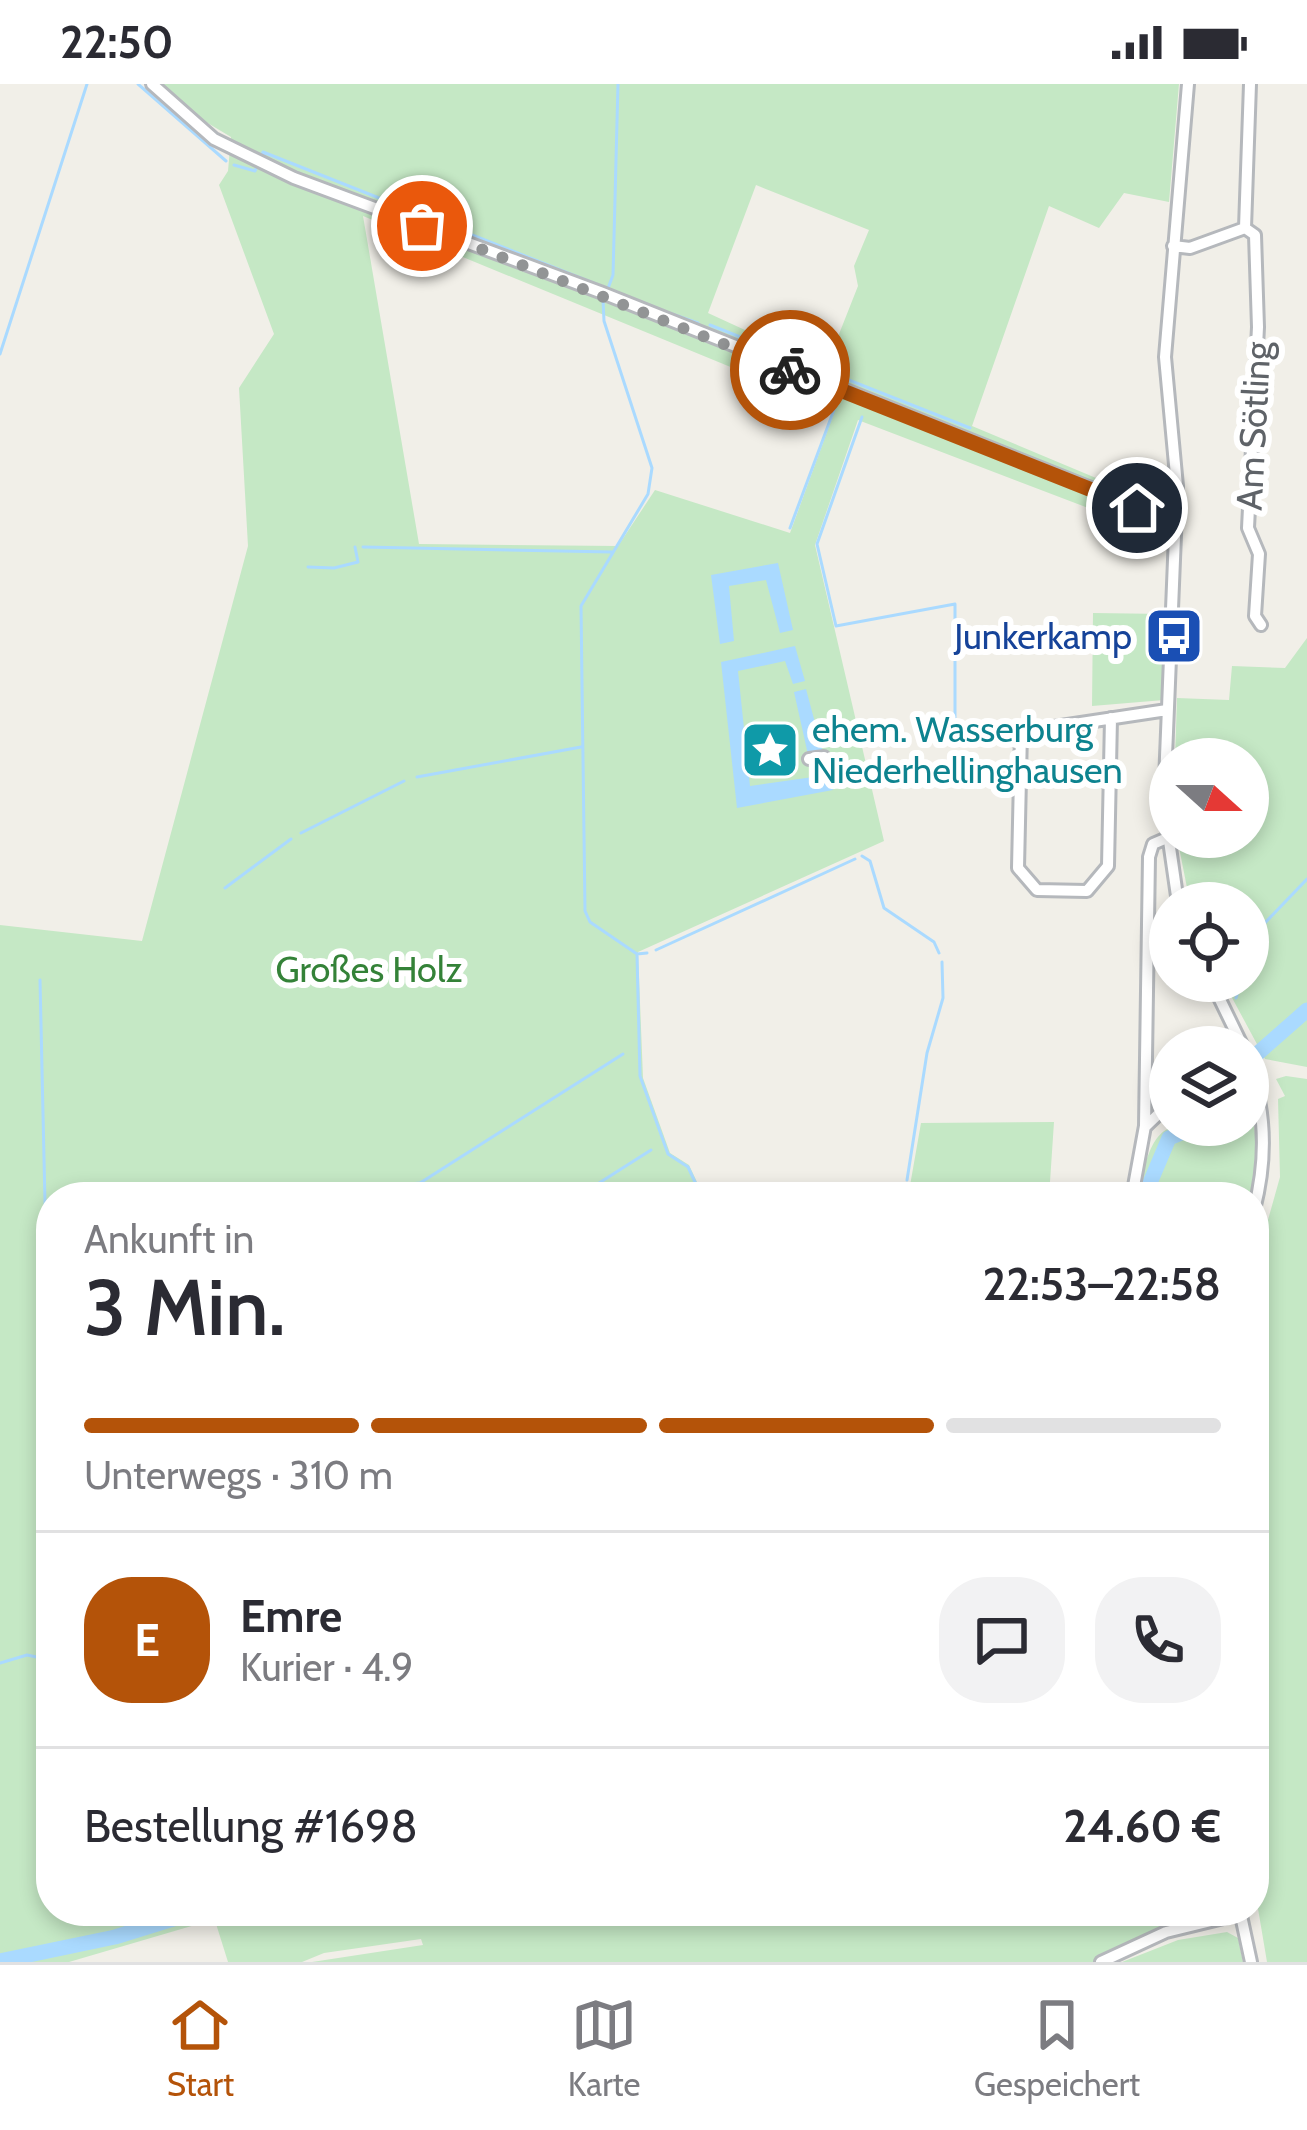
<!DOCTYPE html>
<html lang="de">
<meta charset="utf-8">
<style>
body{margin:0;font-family:Cabin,sans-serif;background:#f2f2f3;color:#2b2b33;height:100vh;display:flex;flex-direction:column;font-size:45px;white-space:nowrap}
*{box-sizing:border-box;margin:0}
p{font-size:39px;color:#7c7c81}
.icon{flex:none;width:66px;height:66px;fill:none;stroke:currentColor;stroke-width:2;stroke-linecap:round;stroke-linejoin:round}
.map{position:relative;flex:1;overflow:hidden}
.panel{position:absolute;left:36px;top:1098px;width:1233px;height:744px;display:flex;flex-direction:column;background:#fff;border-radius:48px;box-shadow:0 6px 18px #0003}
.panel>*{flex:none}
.needle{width:78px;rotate:111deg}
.tools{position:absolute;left:1149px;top:654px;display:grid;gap:24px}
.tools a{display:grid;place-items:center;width:120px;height:120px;border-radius:50%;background:#fff;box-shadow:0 6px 18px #0003;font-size:60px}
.pin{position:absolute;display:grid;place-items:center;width:102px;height:102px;color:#fff;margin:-51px;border:6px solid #fff;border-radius:50%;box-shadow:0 3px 12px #0007}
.courier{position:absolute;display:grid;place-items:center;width:120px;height:120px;margin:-60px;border:9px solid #b45309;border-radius:50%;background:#fff;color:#222;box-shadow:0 3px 15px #0007}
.overview em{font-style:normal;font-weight:600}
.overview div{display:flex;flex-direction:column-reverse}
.overview{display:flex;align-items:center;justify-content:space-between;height:204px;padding:0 48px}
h1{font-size:78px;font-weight:600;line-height:90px}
.bar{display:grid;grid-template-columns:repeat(4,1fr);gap:18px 12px;align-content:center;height:144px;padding:0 48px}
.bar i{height:15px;border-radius:9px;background:#e1e1e2}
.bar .on{background:#b45309}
.bar p{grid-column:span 4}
.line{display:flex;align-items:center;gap:30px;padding:0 48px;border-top:3px solid #e1e1e2}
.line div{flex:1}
.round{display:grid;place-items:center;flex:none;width:126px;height:126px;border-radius:48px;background:#f2f2f3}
.status{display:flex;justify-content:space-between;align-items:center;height:84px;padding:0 60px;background:#fff;direction:ltr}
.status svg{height:33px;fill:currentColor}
.dock{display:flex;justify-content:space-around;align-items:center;height:168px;border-top:3px solid #e1e1e2;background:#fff;font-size:33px;color:#7c7c81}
.dock a{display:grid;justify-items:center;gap:6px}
.dock .on{color:#b45309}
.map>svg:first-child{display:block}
.green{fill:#c5e8c5;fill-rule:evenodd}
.water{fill:#aadaff}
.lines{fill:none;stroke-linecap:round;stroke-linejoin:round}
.stream{stroke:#aadaff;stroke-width:3}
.river{stroke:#aadaff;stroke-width:15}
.minor-casing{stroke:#b5b8bc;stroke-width:16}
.minor{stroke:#fff;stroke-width:10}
.done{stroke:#929495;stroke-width:12;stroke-dasharray:0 21.6}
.route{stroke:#b45309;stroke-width:15}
.labels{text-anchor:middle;stroke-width:12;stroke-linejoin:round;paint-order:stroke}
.street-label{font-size:36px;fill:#5f6368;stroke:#fff}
.transit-label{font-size:36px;fill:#164399;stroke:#fff;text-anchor:end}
.culture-label{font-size:36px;fill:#0d838f;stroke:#fff;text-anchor:start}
.park-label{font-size:36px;fill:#348238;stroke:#fff}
</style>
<div class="status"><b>22:50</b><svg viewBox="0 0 49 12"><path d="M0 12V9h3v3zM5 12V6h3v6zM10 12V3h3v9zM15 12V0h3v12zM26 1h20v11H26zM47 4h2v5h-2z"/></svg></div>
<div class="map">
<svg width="1307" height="1878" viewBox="0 0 1307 1878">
<rect width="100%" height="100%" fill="#f1efe8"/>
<path class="green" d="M 163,0 L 1179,0 L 1169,118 L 1124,109 L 1099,144 L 1049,122 L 972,342 L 1096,394 L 1117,417 L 1117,435 L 858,336 L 815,461 L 884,757 L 638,868 L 643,994 L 670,1069 L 689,1081 L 704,1113 L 51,1113 L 51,1827 L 208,1827 L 212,1836 L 69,1878 L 0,1878 L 0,841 L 142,857 L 248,462 L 239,304 L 274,250 L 219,101 L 228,87 L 231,53 L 196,32 ZM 756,101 L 869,146 L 854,182 L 858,202 L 826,283 L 708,229 ZM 363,132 L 835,326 L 790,449 L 655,406 L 618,462 L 419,460 Z
M 1093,529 L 1166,530 L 1164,616 L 1092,622 Z
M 1307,554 L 1307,983 L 1265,975 L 1223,897 L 1248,897 L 1248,819 L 1190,819 L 1177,753 L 1248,753 L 1248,675 L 1175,675 L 1177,614 L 1229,616 L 1232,582 L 1285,584 Z
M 1286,992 L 1307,995 L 1307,1878 L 1267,1878 L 1254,1801 L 1254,1186 L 1280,1093 L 1278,1015 L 1285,1012 L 1276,995 Z
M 1248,999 L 1257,1064 L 1251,1113 L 1137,1113 C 1156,1026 1166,1041 1248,1041 Z
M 1054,1038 L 1049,1113 L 908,1113 L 921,1039 Z
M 212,1827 L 1218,1827 L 1101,1878 L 312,1878 L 423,1861 L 421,1855 L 324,1869 L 302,1878 L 228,1878 Z
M 1227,1848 L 1238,1854 L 1243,1878 L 1122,1878 L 1178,1856 Z"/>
<path class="water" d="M 778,479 L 793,546 L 780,549 L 766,496 L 729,502 L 734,557 L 720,560 L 711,491 Z
M 795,562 L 805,597 L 793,600 L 785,577 L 738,587 L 750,702 L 813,693 L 794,608 L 806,605 L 833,706 L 737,724 L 721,578 Z"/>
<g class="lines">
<path class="stream" d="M 138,0 L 226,77
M 261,73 L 263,68 L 664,227
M 234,81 L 255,87 L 257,82
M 607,207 L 613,191 L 618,0
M 603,216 L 604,237 L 652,384 L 648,410 L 581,522 L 585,827 L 590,838 L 637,870 L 647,869
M 669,229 L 698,239
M 710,241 L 970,344
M 0,270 L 87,0
M 862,333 L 817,460 L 836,542 L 955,520 L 955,634
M 790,444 L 835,323
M 363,463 L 612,468
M 308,483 L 334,484 L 358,478 L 355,463
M 417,693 L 581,663
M 301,749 L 404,697
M 862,772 L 870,777 L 884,824 L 934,858 L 939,869
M 225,804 L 291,755
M 656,866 L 855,775
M 637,871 L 640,992 L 668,1070 L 688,1083 L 702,1113
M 1248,873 L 1261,843 L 1307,795
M 40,896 L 46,1163
M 1236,914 L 1241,897
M 907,1096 L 927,969 L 943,914 L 942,878
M 417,1108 L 419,1113
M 304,1111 L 420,1099 L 623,970
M 284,1113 L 294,1112
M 577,1113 L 651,1066
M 905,1113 L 907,1102
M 51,1175 L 51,1206
M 0,1579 L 27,1571 L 51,1576"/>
<path class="river" d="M 1248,978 L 1307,926
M 1144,1113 L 1169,1054 L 1200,1041
M 0,1877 L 115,1853 L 199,1827"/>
<defs>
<path id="minor" d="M 152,0 L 214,55 L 294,94 L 600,208 L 1176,438
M 1250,0 L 1245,144 L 1255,151 L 1258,243 L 1248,444 L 1259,470 L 1255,532 L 1261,541
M 1173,162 L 1190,164 L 1245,144
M 1111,634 L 1108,782 L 1087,807 L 1037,806 L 1018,784 L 1021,648 L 1167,626
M 809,675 L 824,673
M 1178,819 L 1164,722 L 1177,402 L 1165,273 L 1188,0
M 1211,897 L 1243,963
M 1248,977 C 1266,1025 1267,1076 1254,1126
M 1146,1042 L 1170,1019
M 1132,1113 L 1145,1042 L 1149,773 L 1153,760 L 1167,754
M 1240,1827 L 1251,1878
M 1101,1878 L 1166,1848 L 1240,1830"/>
</defs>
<use href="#minor" class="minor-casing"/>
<use href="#minor" class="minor"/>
</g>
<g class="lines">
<path class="done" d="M 422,142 L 790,286"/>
<path class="route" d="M 790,286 L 1137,424"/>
</g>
<defs>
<symbol id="bus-square" viewBox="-11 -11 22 22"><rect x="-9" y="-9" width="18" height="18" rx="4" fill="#1a4fb4" stroke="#fff"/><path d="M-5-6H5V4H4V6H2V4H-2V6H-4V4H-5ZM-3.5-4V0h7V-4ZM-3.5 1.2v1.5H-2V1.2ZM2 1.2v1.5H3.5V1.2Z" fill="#fff"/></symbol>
<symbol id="sight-square" viewBox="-11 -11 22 22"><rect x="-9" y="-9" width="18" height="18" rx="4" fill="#0f9aa8" stroke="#fff"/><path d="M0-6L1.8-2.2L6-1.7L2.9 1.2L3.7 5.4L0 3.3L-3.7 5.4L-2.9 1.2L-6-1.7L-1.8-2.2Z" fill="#fff"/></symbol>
</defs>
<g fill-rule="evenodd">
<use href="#bus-square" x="1141" y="519" width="66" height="66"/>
<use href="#sight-square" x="737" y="633" width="66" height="66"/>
</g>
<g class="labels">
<g class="street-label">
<text transform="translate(1253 342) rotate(-87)" y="13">Am Sötling</text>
</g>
<g class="transit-label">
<text x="1132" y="565">Junkerkamp</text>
</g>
<g class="culture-label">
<text x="812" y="658">ehem. Wasserburg<tspan x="812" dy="41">Niederhellinghausen</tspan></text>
</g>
<g class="park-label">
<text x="369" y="898">Großes Holz</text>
</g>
</g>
</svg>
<div class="tools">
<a><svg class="needle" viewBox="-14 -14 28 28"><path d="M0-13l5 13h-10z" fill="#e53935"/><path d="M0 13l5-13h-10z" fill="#7c7c81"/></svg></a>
<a><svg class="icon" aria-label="locate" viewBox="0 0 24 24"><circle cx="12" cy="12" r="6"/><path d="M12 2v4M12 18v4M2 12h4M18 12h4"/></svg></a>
<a><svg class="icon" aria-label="layers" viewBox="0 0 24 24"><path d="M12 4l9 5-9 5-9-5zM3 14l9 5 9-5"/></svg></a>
</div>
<div class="pin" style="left:422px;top:142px;background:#ea580c"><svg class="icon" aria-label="bag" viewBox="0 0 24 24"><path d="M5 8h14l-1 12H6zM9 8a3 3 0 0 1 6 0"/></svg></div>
<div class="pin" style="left:1137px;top:424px;background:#1f2937"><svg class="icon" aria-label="home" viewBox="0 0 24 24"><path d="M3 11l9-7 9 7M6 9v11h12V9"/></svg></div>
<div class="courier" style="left:790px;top:286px"><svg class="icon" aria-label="bike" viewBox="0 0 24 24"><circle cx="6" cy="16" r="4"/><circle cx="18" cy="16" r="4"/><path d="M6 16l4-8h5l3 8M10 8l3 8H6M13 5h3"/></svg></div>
<section class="panel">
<div class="overview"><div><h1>3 Min.</h1><p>Ankunft in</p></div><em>22:53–22:58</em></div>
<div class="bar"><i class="on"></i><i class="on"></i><i class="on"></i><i></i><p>Unterwegs · 310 m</p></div>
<div class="line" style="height:216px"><b class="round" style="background:#b45309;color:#fff">E</b><div><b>Emre</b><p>Kurier · 4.9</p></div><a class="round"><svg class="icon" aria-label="chat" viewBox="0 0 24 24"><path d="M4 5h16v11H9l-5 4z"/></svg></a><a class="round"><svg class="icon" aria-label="phone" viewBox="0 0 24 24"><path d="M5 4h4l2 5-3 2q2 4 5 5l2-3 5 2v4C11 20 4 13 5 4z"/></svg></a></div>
<div class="line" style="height:156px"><div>Bestellung #1698</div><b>24.60 €</b></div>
</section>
</div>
<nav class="dock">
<a class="on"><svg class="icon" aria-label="home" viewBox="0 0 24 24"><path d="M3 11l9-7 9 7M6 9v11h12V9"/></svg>Start</a>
<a><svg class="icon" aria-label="map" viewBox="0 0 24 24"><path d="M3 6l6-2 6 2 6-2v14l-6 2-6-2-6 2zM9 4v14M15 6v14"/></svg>Karte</a>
<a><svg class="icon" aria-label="saved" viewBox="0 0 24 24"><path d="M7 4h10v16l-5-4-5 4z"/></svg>Gespeichert</a>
</nav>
